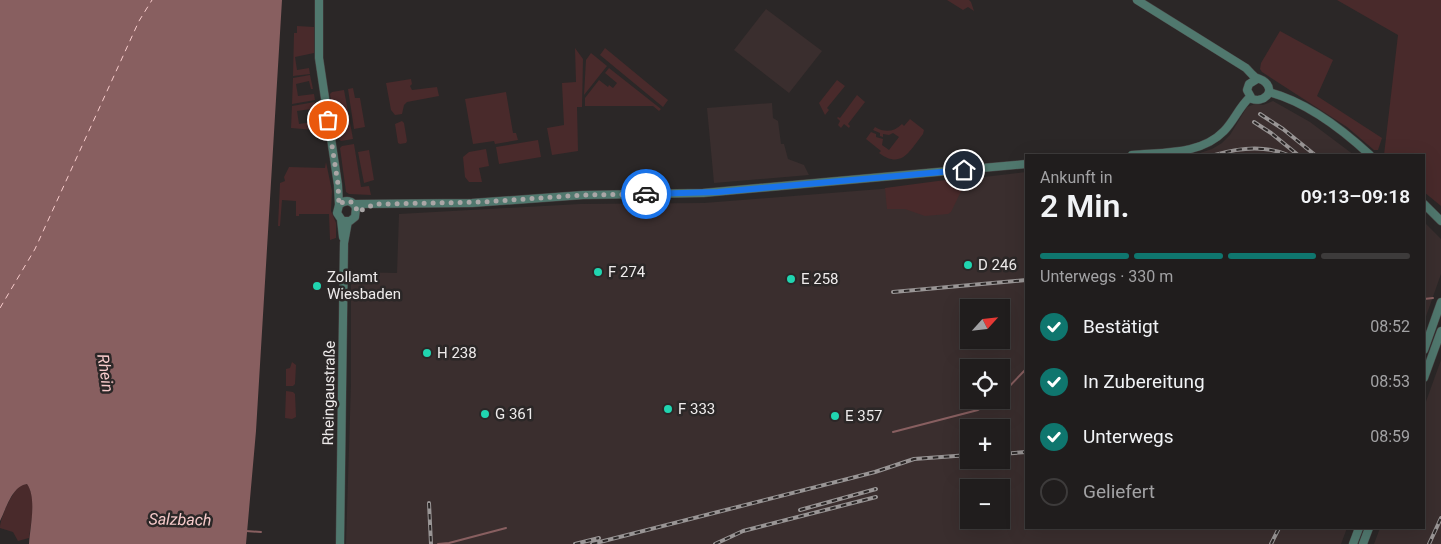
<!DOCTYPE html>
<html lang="de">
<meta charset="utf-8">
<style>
body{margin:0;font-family:Roboto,sans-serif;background:#2d2a2a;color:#f1f3f6;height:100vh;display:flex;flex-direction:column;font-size:19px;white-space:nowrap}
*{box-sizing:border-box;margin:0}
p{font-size:16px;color:#a2a2a4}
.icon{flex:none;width:28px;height:28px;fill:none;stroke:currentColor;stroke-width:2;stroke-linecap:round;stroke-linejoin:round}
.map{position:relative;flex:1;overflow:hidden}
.drawer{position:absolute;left:1025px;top:154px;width:400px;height:375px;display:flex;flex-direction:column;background:#201d1d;border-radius:0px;box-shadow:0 5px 20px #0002,0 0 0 1px #3d3b3b}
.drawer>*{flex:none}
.needle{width:32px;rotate:63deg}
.controls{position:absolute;left:960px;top:299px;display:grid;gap:10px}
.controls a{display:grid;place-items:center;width:50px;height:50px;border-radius:0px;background:#201d1d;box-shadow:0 5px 20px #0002,0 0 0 1px #3d3b3b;font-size:25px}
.pin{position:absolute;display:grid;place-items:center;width:42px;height:42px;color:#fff;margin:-21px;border:2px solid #fff;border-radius:50%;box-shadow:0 1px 5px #0007}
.courier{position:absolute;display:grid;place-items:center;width:50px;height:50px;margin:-25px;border:4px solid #1a73e8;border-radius:50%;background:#fff;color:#222;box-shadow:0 1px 6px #0007}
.summary em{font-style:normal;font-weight:600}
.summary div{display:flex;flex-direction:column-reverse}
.summary{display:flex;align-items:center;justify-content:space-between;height:85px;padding:0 15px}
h1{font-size:32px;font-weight:600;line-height:38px}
.bar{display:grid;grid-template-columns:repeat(4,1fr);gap:8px 5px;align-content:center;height:60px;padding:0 15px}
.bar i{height:6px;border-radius:4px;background:#3d3b3b}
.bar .on{background:#0f766e}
.bar p{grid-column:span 4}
ol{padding:0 15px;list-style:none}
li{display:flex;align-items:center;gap:15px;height:55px}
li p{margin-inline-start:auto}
li .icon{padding:5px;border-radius:50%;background:#0f766e;color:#fff;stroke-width:4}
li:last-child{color:#a2a2a4}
li i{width:28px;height:28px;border:2px solid #3d3b3b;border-radius:50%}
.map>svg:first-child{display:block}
.built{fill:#3a2e2e;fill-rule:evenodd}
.green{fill:#492a2b}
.water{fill:#885f60}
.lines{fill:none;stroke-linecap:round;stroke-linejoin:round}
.stream{stroke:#885f60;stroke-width:2}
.ferry{stroke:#f7cbcb;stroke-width:1;stroke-dasharray:6 5;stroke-linecap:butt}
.secondary-casing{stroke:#484545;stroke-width:9}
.secondary{stroke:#50786e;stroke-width:8}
.rail-casing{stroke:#999595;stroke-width:4}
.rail{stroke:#2b2727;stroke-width:2;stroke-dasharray:5.5;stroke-linecap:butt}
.done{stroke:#aaa6a6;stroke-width:5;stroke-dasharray:0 9}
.route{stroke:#1a73e8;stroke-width:6}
.poi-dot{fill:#20d5b0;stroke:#2b2727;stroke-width:2}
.labels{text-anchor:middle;stroke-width:5;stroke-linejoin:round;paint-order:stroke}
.poi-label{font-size:15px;fill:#eeebeb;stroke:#2b2727;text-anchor:start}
.street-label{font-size:15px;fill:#eeebeb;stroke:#2b2727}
.water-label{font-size:16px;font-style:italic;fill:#f7cbcb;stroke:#2b2727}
</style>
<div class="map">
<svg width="1441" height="544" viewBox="0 0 1441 544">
<rect width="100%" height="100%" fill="#2b2727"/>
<path class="built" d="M 766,9 L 822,51 L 789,93 L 734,50 Z
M 1273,101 L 1310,122 L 1354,155 L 1194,155 L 1212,149 L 1222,143 L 1230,135 L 1247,107 L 1255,104 L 1263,105 Z
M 772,103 L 773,118 L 778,121 L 781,144 L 784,144 L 788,159 L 804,165 L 809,175 L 714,183 L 707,108 Z
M 1026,172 L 1026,528 L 1347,528 L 1341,544 L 346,544 L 351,384 L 351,272 L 397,273 L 399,214 L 580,204 L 704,203 L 881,189 ZM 969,308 L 1001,308 L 1001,340 L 969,340 ZM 969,368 L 1001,368 L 1001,400 L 969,400 ZM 969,428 L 1001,428 L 1001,460 L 969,460 ZM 969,488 L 1001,488 L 1001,520 L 969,520 Z
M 1424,222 L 1441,239 L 1441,274 L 1424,322 Z
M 1441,360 L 1441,544 L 1374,544 L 1380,528 L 1424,528 L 1424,407 Z"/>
<path class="green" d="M 947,0 L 969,0 L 971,2 L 974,11 L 968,7 L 963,10 Z
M 1337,0 L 1441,0 L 1441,206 L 1424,192 L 1424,155 L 1384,155 L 1398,35 Z
M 297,26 L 314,27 L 314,53 L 295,57 L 297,70 L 309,68 L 310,74 L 293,76 L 294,33 L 297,33 Z
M 1280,31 L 1333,60 L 1317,96 L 1382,138 L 1378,150 L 1374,150 L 1347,127 L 1262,72 L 1260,69 L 1261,63 Z
M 575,48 L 583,59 L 582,107 L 577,107 L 578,151 L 552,155 L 547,128 L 564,125 L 562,83 L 576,82 Z
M 605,48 L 668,100 L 663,107 L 600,55 Z
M 591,53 L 607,66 L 584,95 L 586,60 Z
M 609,68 L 661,109 L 659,111 L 653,106 L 585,106 L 585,98 L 599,80 L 608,87 L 609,85 L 613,88 L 617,83 L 605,73 Z
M 310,75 L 313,89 L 311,89 L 309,81 L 296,84 L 298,96 L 314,94 L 315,100 L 292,104 L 293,78 Z
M 411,79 L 412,84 L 410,86 L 412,90 L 437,87 L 439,96 L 407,102 L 404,105 L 402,114 L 395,115 L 391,110 L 386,83 Z
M 837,80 L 845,86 L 827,108 L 829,110 L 825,115 L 819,103 Z
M 353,88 L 355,98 L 360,98 L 365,127 L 354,129 L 348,89 Z
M 344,90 L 353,139 L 341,141 L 337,138 L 330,94 L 332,92 Z
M 506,92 L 513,133 L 516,133 L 518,140 L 495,144 L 494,141 L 473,144 L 465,99 Z
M 857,95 L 865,102 L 848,124 L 850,126 L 849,128 L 844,124 L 841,128 L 838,125 L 840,121 L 837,118 L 838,117 L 840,118 Z
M 315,102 L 317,116 L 312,117 L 311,109 L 297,111 L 299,124 L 313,122 L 314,130 L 291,128 L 292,106 Z
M 910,119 L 924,130 L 923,134 C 910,150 902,170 879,153 L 881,151 L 866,139 L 871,132 L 876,134 L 876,137 L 883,139 L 882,145 L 889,150 L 899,137 L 893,133 L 889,135 L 883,134 L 883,137 L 880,136 L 880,133 L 873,130 L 875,127 C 885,133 894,132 902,124 L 904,126 Z
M 402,121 L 404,123 L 407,141 L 406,143 L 400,144 L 398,143 L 395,124 Z
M 538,140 L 541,157 L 499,164 L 496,147 Z
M 354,144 L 361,187 L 369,186 L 371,195 L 349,194 L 346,192 L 340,148 L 342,146 Z
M 486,149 L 489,166 L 479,168 L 482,182 L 469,182 L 465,177 L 463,157 L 469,152 Z
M 369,150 L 374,180 L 364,183 L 358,152 Z
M 326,162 L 332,191 L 331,211 L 336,223 L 336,238 L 330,240 L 329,214 L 299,214 L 299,216 L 296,216 L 296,201 L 282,200 L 280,226 L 278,226 L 280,183 L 285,181 L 284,177 L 289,167 L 325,168 Z
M 968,177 L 951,212 L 948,214 L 925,216 L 905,209 L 887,209 L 885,188 Z
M 292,362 L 296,365 L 295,384 L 293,386 L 286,386 L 286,369 L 290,368 Z
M 286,391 L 293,392 L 295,394 L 296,417 L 292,419 L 285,418 Z
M 27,484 C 37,498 31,522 29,538 L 18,541 L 13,532 L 0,528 C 0,518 10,498 16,490 C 19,486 22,485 27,484 Z"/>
<path class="water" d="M 0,0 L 282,0 L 256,431 L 246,544 L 29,544 C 30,527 37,498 27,484 C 12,486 6,509 0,521 Z"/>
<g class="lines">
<path class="stream" d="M 1424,299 L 1433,298
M 1001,395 L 1026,369
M 893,432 L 978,410 L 995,400
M 246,531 L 261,532
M 438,544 L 449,543 L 506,528"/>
<path class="ferry" d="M 0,308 L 35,249 L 139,21 L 152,0"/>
<defs>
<path id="secondary" d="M 319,0 L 319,58 L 338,185 L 339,205 L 337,213 L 341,219 L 343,237
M 1137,0 L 1246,68 C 1249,71 1251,74 1255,77 C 1258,79 1262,79 1265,82 C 1276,92 1263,103 1252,99 L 1247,90 L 1249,84 L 1257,79
M 1269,92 C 1307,102 1342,129 1370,155
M 1132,155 C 1163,152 1201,155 1224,131 C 1234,121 1239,107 1250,97
M 354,204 L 472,203 L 583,195 L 703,193 L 1026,164
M 1424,204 L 1441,221
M 339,205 C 345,199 353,200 356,208 L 355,217 L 350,221 L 345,221
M 1424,350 L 1441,302
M 1424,378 L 1441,331
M 340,544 L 344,243 L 348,221
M 1353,544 L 1359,528
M 1363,544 L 1369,528"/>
</defs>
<use href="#secondary" class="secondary-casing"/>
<use href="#secondary" class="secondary"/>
<defs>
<path id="rail" d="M 1260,114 L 1283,129 L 1315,155
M 1254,122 L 1271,133 L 1298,155
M 1215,155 C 1238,148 1265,145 1288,155
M 893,292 L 1026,280
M 1001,454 L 1026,452
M 429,503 L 431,544
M 800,510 L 876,489
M 575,544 L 599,538
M 592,544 L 875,472 L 914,459 L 969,455
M 715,544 L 743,531 L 876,497
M 1271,544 L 1279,528
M 1429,544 L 1441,518"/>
</defs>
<use href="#rail" class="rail-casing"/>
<use href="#rail" class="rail"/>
</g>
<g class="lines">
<path class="done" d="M 328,120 L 338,184 L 339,205 C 347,197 356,202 357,212 L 375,204 L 383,204 L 483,202 L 583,195 L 646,194"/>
<path class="route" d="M 646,194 L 718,192 L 964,170"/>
</g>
<g class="poi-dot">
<circle cx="968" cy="265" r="5"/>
<circle cx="598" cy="272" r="5"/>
<circle cx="791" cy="279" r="5"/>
<circle cx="317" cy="286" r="5"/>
<circle cx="427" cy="353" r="5"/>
<circle cx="668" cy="409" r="5"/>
<circle cx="485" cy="414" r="5"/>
<circle cx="835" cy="416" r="5"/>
</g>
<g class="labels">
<g class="poi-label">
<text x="978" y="270">D 246</text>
<text x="608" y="277">F 274</text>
<text x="327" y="282">Zollamt<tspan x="327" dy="17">Wiesbaden</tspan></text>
<text x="801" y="284">E 258</text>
<text x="437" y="358">H 238</text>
<text x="678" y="414">F 333</text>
<text x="495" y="419">G 361</text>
<text x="845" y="421">E 357</text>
</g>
<g class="street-label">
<text transform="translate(329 393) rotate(-89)" y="5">Rheingaustraße</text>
</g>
<g class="water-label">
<text transform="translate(106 373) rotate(82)" y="6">Rhein</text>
<text transform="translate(180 519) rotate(1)" y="6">Salzbach</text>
</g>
</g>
</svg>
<div class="controls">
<a><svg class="needle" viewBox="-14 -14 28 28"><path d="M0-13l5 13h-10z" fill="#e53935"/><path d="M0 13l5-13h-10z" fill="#a2a2a4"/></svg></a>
<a><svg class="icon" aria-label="locate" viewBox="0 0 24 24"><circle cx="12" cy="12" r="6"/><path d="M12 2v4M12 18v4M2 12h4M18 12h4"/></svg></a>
<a>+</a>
<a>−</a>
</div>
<div class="pin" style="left:328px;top:120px;background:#ea580c"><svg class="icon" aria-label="bag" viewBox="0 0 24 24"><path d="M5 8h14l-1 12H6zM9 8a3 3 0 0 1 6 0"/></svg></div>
<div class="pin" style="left:964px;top:170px;background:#1f2937"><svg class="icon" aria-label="home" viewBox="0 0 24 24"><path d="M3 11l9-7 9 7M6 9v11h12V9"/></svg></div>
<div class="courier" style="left:646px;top:194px"><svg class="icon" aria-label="car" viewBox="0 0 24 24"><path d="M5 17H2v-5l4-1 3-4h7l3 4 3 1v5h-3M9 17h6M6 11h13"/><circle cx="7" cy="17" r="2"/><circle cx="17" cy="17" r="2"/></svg></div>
<section class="drawer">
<div class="summary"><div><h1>2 Min.</h1><p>Ankunft in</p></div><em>09:13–09:18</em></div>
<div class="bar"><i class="on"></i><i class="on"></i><i class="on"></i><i></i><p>Unterwegs · 330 m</p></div>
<ol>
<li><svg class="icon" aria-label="check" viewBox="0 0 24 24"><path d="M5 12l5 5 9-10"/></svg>Bestätigt<p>08:52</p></li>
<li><svg class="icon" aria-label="check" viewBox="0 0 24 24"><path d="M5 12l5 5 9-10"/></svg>In Zubereitung<p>08:53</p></li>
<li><svg class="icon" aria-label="check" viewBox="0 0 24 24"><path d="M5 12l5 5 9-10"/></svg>Unterwegs<p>08:59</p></li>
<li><i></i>Geliefert</li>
</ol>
</section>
</div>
